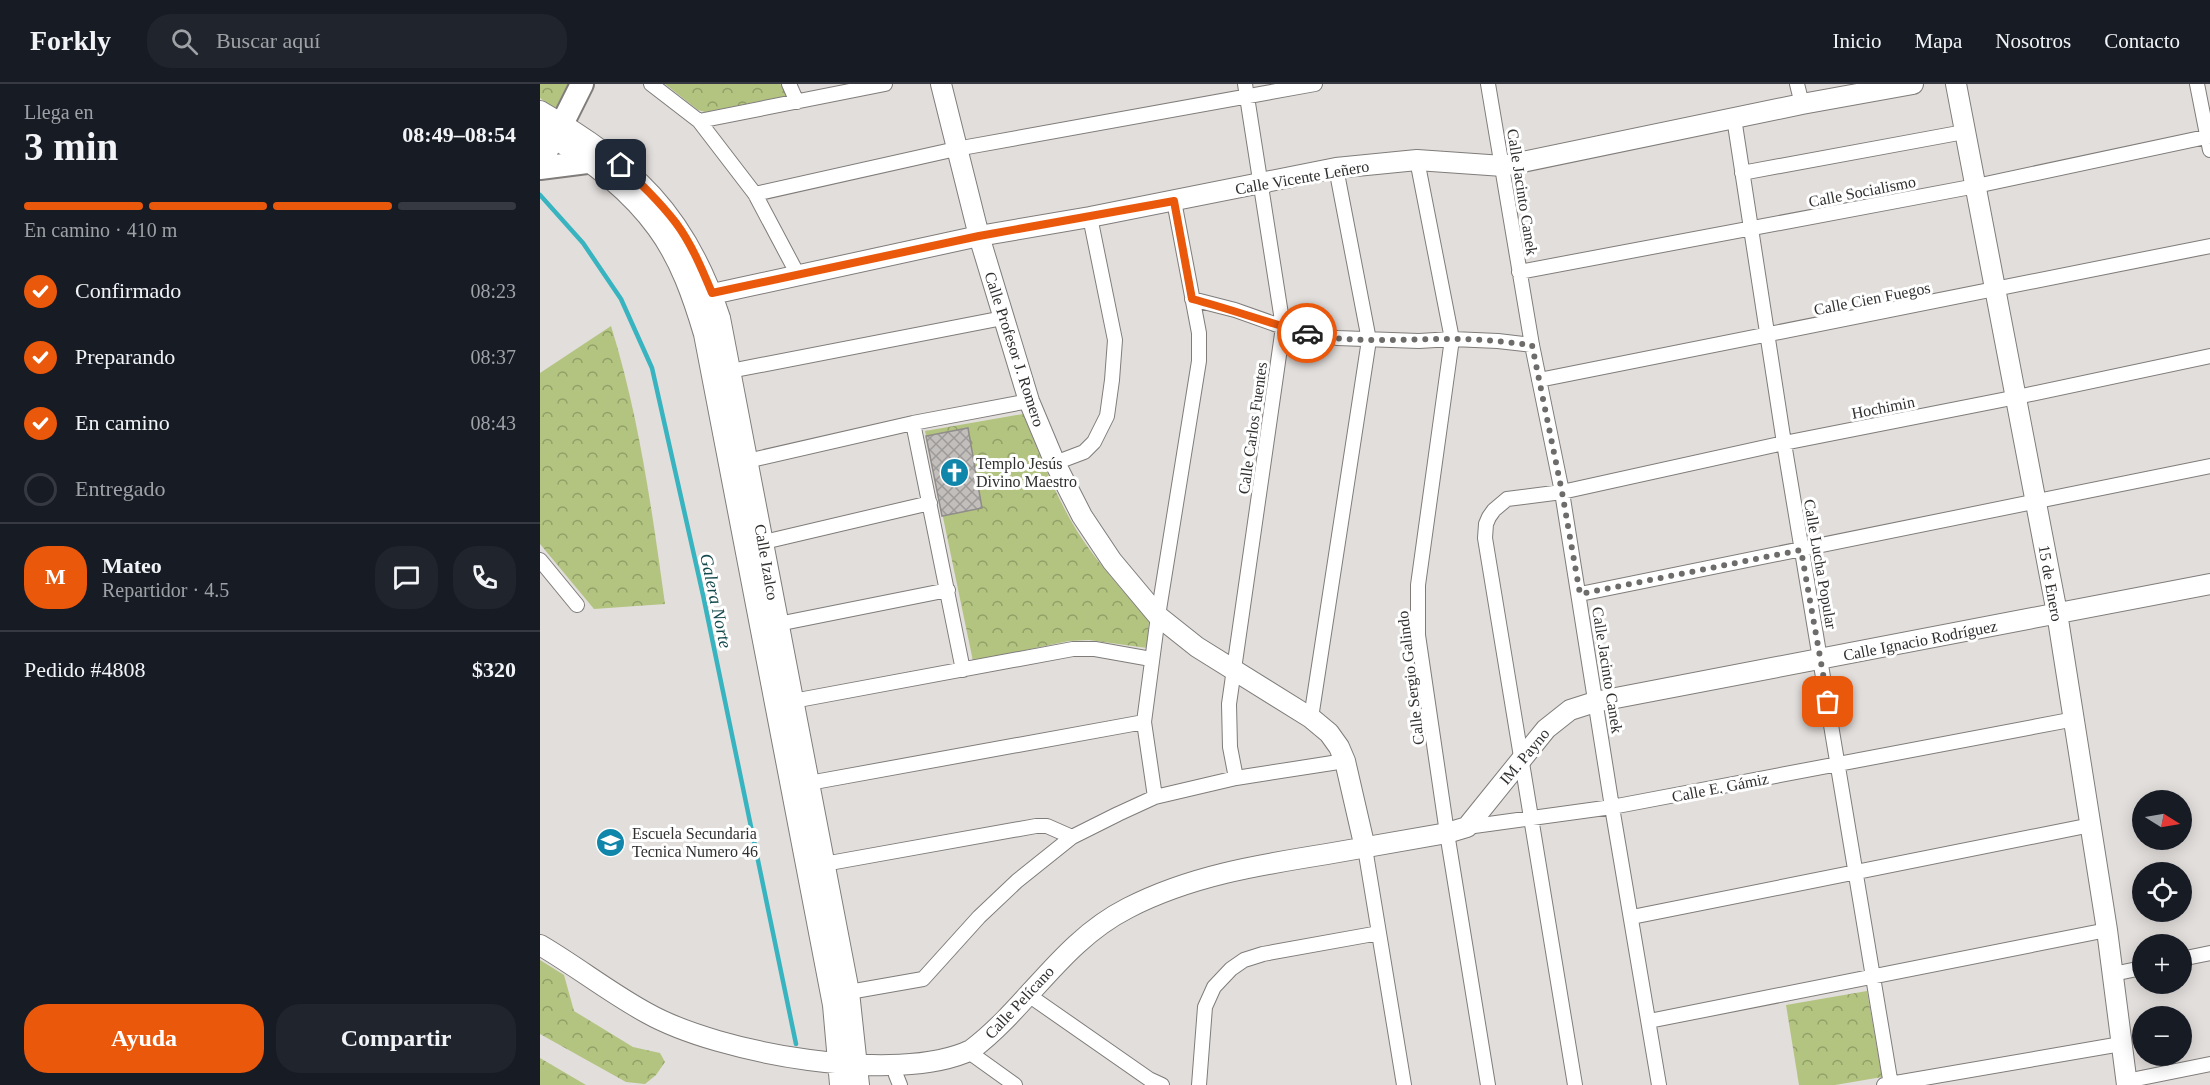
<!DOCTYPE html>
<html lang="es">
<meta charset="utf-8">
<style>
body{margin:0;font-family:Georgia,serif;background:#20242c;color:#f1f3f6;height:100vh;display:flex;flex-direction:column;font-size:22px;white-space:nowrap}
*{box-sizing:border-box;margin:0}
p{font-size:20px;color:#9ea1a6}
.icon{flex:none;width:33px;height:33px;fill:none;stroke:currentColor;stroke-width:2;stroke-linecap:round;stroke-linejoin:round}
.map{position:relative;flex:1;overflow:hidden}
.details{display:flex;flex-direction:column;background:#171b24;width:540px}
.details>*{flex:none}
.needle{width:39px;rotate:101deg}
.buttons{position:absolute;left:1592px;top:706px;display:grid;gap:12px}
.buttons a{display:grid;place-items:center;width:60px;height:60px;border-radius:50%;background:#171b24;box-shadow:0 3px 15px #0003;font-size:30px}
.pin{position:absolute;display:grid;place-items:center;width:51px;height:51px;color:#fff;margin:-26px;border-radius:12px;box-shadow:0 3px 9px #0006}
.courier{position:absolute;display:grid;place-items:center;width:60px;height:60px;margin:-30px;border:4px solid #ea580c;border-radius:50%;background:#fff;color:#222;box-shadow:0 2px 8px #0007}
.summary em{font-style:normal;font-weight:600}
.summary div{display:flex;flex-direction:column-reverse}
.summary{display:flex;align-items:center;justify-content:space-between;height:102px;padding:0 24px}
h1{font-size:39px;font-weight:600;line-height:45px}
.bar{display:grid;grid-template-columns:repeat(4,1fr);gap:9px 6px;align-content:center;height:72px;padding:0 24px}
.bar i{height:8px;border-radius:4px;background:#363941}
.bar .active{background:#ea580c}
.bar p{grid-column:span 4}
.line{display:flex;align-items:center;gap:15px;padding:0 24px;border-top:2px solid #363941}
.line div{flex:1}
.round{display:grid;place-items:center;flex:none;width:63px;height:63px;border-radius:24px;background:#20242c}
ol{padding:0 24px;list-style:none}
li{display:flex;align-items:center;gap:18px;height:66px}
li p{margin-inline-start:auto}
li .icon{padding:6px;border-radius:50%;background:#ea580c;color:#fff;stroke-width:4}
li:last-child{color:#9ea1a6}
li i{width:33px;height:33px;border:3px solid #363941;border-radius:50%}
.primary-button{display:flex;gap:12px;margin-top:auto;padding:12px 24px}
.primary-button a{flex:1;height:69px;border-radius:24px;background:#ea580c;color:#fff;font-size:24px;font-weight:600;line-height:69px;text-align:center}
.primary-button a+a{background:#20242c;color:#f1f3f6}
header{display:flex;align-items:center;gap:36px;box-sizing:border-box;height:84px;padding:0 30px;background:#171b24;border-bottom:2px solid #363941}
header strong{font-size:28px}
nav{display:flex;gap:33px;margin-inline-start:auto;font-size:21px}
.search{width:420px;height:54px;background:#20242c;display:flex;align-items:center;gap:15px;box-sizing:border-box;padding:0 21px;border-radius:24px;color:#9ea1a6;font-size:22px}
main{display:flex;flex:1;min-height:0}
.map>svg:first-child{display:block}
.forest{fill:url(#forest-crowns)}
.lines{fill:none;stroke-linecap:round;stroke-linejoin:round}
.stream{stroke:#37b4bf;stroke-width:4.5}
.building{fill:url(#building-cross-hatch);stroke:#908d8a;stroke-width:1.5}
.street-casing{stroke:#7f7c7a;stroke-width:16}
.secondary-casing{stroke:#7f7c7a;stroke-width:22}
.primary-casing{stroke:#7f7c7a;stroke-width:26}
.street{stroke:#fff;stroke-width:14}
.secondary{stroke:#fff;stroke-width:20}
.primary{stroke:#fff;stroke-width:22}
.done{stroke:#6e6c6b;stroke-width:6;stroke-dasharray:0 10.8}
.route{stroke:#ea580c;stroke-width:8}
.labels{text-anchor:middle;stroke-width:6;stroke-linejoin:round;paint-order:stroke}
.street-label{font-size:16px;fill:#302f2e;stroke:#fff}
.poi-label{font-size:16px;fill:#302f2e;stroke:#fff;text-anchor:start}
.water-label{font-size:18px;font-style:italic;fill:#13494d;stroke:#fff}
</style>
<header>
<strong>Forkly</strong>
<div class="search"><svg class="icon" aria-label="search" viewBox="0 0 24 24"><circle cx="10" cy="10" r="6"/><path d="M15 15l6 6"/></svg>Buscar aquí</div>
<nav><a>Inicio</a><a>Mapa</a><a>Nosotros</a><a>Contacto</a></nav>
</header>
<main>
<section class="details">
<div class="summary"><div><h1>3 min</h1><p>Llega en</p></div><em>08:49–08:54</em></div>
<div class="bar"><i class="active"></i><i class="active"></i><i class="active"></i><i></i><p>En camino · 410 m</p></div>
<ol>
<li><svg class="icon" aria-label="check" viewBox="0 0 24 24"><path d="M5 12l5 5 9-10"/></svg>Confirmado<p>08:23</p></li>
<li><svg class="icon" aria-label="check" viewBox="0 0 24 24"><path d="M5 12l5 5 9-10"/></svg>Preparando<p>08:37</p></li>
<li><svg class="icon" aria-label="check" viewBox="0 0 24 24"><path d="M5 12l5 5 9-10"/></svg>En camino<p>08:43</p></li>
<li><i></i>Entregado</li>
</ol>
<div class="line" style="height:108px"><b class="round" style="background:#ea580c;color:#fff">M</b><div><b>Mateo</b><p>Repartidor · 4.5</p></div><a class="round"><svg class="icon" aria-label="chat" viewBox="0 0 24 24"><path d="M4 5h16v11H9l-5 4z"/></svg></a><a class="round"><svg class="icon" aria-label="phone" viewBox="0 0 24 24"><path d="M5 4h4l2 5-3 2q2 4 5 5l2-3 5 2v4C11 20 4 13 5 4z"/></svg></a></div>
<div class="line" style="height:78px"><div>Pedido #4808</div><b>$320</b></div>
<div class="primary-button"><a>Ayuda</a><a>Compartir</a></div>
</section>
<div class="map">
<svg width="1670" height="1001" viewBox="0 0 1670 1001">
<defs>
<pattern id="forest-crowns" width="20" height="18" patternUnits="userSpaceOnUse" patternTransform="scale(1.5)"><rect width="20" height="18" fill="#b2c47f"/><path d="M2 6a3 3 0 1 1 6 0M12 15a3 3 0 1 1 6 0" fill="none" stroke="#91a068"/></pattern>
<pattern id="building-cross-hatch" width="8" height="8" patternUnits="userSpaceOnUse" patternTransform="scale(1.5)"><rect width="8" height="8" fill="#c1bebc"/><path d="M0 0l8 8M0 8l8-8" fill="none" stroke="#9d9b99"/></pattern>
</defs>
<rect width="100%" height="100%" fill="#e2dedc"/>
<path class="forest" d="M 0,0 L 31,0 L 18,28 L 0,14 Z
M 125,0 L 240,0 L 245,3 L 246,12 L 165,28 L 158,26 Z
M 71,242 C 99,332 112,426 125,520 L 54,525 L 0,460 L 0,289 Z
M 483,330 C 499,369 515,411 537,447 C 558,480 584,508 609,537 L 607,564 L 549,556 L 529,557 L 433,577 L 385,347 Z
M 0,876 L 24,891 L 34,927 L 93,963 L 120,969 L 125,978 L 116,991 L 105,1000 L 86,998 L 0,950 Z
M 1327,907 L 1342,993 L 1295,1001 L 1259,1001 L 1246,921 Z
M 0,974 L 46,1001 L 0,1001 Z"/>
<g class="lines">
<path class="stream" d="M 0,111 L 43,159 L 81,215 L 112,284 L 163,511 L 256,960"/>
</g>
<path class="building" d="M 428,344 L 442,424 L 402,432 L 386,352 Z"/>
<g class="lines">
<defs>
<path id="street" d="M 111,0 L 159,37 L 215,110 L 258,191
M 249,0 L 257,18
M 948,0 L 992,261 L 1022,408 L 1072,723 L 1119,1001
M 1257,0 L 1262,20
M 1657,0 L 1670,66
M 1194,34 L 1244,359 L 1351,1001
M 159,37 L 345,0
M 877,76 L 912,255 L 878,501 L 878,551 L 907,749 L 948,1001
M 1202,89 L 1424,48
M 215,110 L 416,65 L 775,0
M 979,188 L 1436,102 L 1670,52
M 652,215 L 695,226 L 743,243 L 797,254 L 879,257 L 912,255 L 958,257 L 992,261
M 190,287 L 463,234
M 999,296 L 1670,162
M 373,339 L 423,586
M 207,377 L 373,339 L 489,317
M 515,379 L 544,368 L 554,358 L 567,332 L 572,296 L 575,256 L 550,133
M 224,458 L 390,419
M 0,476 L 37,521
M 1040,510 L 1670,382
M 238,540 L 408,506
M 253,617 L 533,565 L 555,565 L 611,575
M 771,634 L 829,256 L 796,84
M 696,694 L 690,663 L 689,620 L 743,243 L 705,0
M 269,699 L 604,638
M 615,713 L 604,638 L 618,532 L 659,277 L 659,249 L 634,117
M 927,743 L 1072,723 L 1535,635
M 825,764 L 864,1001
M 284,780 L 496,742 L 507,742 L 532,753
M 1092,833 L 1551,741
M 1641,875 L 1670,869
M 1573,890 L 1602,884
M 309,908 L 383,895 L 439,833 L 477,797 L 532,753 L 578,730 L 615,713 L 696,694 L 805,677
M 487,910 L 609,995 L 622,1001
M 1109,937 L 1567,846
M 429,968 L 475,1001
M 356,991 L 360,1001
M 1586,997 L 1670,980
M 659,1001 L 665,923 L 674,903 L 691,885 L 704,876 L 723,870 L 839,849
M 1035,1001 L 945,454 L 946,440 L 949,433 L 954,426 L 967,415 L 1022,408 L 1244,359 L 1477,313 L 1670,272
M 1344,1001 L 1581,960"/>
<path id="secondary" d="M 401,0 L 439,152 L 489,317 L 515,379 L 542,432 L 572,477 L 618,532 L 657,563 L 771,634 L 789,649 L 799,663 L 805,677 L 825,764
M 1416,0 L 1517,529 L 1567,846 L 1587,1001
M 0,27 C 93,81 146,130 180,234 L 309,908 L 319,1001
M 0,46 C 43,71 88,104 117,144 C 140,175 153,213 164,250 L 293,921 L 300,1000
M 154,214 L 439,152 L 550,133 L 796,84 L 877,76 L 963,82 L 1262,20 L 1373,0
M 0,861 C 36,882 70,909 107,929 C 180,970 358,1001 431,966 C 488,923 521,858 588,824 C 650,792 718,781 787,770 C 827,763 867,756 907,749 L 927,743 L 1006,645 L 1030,626 L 1055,618 L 1670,500"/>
<path id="primary" d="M 0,78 L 22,40 L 42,0
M 0,84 L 47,78"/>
</defs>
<use href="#street" class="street-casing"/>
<use href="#secondary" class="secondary-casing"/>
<use href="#primary" class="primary-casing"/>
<use href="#street" class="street"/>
<use href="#secondary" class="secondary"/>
<use href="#primary" class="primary"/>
</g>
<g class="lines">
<path class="done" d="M 767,249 C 815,261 865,254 914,255 C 940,255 966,258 992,261 L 1022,408 L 1040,510 L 1261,466 L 1288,618"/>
<path class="route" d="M 81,81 C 100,99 119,117 136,139 C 151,159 162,185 172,209 L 439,152 L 634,117 L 652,215 C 691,225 728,239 767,249"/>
</g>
<defs>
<symbol id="church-disc" viewBox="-11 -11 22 22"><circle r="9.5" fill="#1186ab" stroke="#fff"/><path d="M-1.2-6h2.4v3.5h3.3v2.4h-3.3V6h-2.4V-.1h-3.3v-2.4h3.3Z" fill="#fff"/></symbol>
<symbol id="school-disc" viewBox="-11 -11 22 22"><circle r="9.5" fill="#1186ab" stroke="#fff"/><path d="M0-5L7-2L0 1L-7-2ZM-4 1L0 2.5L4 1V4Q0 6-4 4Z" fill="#fff"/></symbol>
</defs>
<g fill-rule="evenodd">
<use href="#church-disc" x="398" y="372" width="33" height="33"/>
<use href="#school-disc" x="54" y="742" width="33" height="33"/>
</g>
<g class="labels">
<g class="street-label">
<text transform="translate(762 93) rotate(-10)" y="6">Calle Vicente Leñero</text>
<text transform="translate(1322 107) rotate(-11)" y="6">Calle Socialismo</text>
<text transform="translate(983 108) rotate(81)" y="6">Calle Jacinto Canek</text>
<text transform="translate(1332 214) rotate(-11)" y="6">Calle Cien Fuegos</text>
<text transform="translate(475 265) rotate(72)" y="6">Calle Profesor J. Romero</text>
<text transform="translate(1343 323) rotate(-11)" y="6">Hochimin</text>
<text transform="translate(712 344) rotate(-82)" y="6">Calle Carlos Fuentes</text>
<text transform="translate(227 478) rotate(80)" y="6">Calle Izalco</text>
<text transform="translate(1281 480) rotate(80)" y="6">Calle Lucha Popular</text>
<text transform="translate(1511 499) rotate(80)" y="6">15 de Enero</text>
<text transform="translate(1380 556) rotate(-11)" y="6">Calle Ignacio Rodríguez</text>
<text transform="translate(1068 586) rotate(81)" y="6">Calle Jacinto Canek</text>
<text transform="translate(870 594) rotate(-97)" y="6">Calle Sergio Galindo</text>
<text transform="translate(984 672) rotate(-50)" y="6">IM. Payno</text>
<text transform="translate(1180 703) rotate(-11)" y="6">Calle E. Gámiz</text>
<text transform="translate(479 918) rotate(-47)" y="6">Calle Pelícano</text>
</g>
<g class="poi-label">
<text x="436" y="385">Templo Jesús<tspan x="436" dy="18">Divino Maestro</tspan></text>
<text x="92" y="755">Escuela Secundaria<tspan x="92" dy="18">Tecnica Numero 46</tspan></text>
</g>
<g class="water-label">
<text transform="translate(176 517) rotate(78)" y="6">Galera Norte</text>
</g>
</g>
</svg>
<div class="buttons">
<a><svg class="needle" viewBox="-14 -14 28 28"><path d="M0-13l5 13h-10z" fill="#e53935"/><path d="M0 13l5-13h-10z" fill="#9ea1a6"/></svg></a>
<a><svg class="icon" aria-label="locate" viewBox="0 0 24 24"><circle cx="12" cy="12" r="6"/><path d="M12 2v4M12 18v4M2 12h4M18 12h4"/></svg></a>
<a>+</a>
<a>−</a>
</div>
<div class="pin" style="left:1288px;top:618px;background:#ea580c"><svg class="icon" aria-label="bag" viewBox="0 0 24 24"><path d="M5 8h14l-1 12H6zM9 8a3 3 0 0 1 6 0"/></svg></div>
<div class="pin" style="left:81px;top:81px;background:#1f2937"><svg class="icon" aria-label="home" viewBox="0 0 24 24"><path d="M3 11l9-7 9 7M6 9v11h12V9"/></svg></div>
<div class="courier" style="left:767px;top:249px"><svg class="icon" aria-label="car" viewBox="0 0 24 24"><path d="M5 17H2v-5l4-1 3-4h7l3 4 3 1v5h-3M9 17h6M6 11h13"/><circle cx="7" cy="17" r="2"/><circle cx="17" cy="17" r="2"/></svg></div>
</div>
</main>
